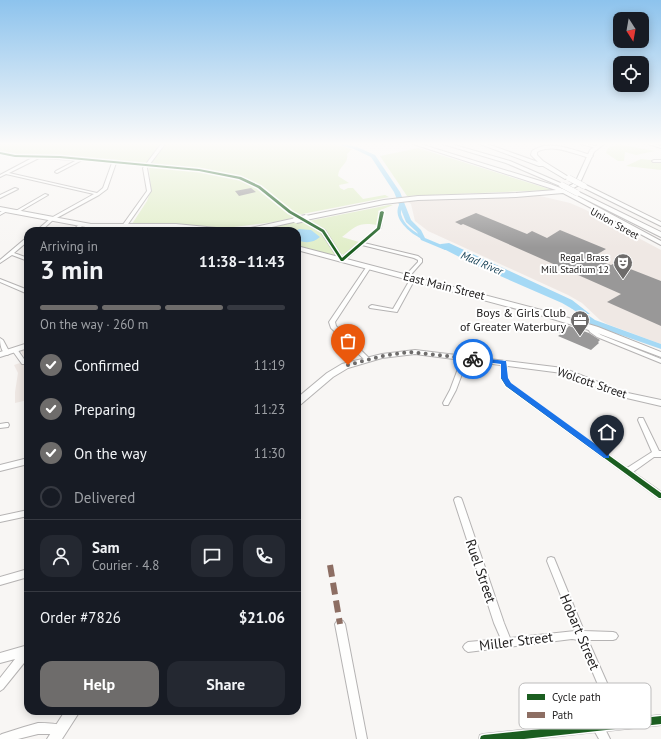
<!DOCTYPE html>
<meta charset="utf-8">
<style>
body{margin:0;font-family:"PT Sans",sans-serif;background:#242831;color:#f1f3f6;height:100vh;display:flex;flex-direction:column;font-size:15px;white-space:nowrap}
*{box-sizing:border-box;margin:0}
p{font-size:13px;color:#9ea1a6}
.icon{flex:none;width:22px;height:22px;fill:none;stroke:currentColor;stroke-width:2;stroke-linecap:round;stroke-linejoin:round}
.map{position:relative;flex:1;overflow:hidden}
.drawer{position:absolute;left:24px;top:227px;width:277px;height:488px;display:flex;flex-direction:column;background:#171b24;border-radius:12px;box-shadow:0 2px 10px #0003}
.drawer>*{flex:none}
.needle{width:26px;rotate:169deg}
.tools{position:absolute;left:613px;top:12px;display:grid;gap:8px}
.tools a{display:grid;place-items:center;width:36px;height:36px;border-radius:8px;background:#171b24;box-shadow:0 2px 10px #0003;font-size:20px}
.pin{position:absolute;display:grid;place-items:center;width:34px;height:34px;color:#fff;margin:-41px -17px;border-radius:50% 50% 50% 0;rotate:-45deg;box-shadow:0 0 4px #0007}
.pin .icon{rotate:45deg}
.courier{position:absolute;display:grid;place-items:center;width:40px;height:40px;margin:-20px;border:3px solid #1a73e8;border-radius:50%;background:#fff;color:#222;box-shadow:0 1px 5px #0007}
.summary em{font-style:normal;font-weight:700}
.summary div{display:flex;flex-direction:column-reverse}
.summary{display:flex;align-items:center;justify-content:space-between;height:68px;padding:0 16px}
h1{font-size:26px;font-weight:700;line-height:30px}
.bar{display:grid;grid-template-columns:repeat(4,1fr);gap:6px 4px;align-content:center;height:48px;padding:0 16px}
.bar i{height:5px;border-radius:3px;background:#363941}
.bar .current{background:#6e6c6b}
.bar p{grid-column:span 4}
.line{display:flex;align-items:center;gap:10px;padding:0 16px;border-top:1px solid #363941}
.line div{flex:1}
.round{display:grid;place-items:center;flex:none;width:42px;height:42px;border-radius:12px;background:#242831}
ol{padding:0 16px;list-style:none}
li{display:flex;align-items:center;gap:12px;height:44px}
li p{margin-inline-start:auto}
li .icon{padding:4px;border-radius:50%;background:#6e6c6b;color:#fff;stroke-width:4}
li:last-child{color:#9ea1a6}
li i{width:22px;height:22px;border:2px solid #363941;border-radius:50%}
.action{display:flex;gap:8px;margin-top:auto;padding:8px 16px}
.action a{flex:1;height:46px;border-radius:12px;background:#6e6c6b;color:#fff;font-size:16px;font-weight:700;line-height:46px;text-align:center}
.action a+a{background:#242831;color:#f1f3f6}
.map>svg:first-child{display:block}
.built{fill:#efe8e4}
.green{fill:#e1eec9}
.water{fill:#a5d9f5}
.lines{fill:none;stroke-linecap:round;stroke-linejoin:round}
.canal{fill:#a5d9f5;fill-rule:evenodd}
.river{fill:#a5d9f5;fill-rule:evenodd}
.building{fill:#999898}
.minor-casing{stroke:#b5b3b3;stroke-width:2}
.major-casing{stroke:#b5b3b3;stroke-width:2}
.highway-casing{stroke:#b5b3b3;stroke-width:2}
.minor{fill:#fefefd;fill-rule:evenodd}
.major{fill:#fefefd;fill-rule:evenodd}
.highway{fill:#fefefd;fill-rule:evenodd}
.major-bridge-casing{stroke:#b5b3b3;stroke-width:8;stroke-linecap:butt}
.highway-bridge-casing{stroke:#b5b3b3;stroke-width:6;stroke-linecap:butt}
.major-bridge{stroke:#fefefd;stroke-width:6}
.highway-bridge{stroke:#fefefd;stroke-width:5.5}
.quiet{stroke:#8d6e63;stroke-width:6;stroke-dasharray:12 6;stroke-linecap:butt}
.cycleway-casing{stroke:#fff;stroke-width:3}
.cycleway{fill:#1b5e20;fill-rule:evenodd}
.route{fill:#1a73e8}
.done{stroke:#6e6c6b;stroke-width:4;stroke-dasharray:0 7.2}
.labels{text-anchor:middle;stroke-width:4;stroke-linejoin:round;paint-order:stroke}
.far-street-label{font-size:10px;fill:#232121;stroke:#fff}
.far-poi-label{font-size:10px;fill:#232121;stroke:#fff;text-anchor:end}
.far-water-label{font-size:11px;font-style:italic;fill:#103c51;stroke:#fff}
.street-label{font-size:12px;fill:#232121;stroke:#fff}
.poi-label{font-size:12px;fill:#232121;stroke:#fff;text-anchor:end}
.near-street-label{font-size:14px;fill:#232121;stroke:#fff}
.key{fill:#fff;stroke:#bdbcbc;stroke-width:1}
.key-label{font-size:11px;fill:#232121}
</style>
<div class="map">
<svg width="661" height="739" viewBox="0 0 661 739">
<rect width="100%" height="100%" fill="#f8f6f4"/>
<path class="built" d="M 536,195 L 570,203 L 584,209 L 661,250 L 661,344 L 607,324 L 600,320 L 582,303 L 568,295 L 428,231 L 415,221 L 411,204 L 405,200 Z
M 28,348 L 28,400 L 15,403 L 15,392 L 18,373 L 14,365 L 26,361 L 21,351 Z"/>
<path class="green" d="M 0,144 L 333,144 L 352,149 L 347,154 C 349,164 339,165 338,176 L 349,183 L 339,185 L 340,188 L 344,190 L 348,188 L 353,188 L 363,199 L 385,195 L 389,197 L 292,216 L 293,218 L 274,222 L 226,228 L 170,224 L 132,224 L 147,201 L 151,190 L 149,167 L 150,165 L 63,156 L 15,154 L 0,151 Z
M 618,144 L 655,151 L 636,155 L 625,152 L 624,161 L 618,161 L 606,153 L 608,148 Z
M 418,148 L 549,189 L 551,190 L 407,196 L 380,156 Z
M 641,159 L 661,161 L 661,170 L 626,166 Z
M 389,205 L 393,205 L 378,211 L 380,213 L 377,225 C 359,222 356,226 342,237 L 359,242 L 344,254 L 333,255 L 297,246 L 297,231 L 258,231 L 288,223 L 299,223 Z"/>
<path class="water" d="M 299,229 L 311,230 L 320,237 C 313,243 304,244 297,239 L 297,231 L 296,231 Z
M 449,243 L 572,300 L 590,314 L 581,314 L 562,303 L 475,265 L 438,246 L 441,244 Z"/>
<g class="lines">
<path class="canal" d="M 400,203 L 403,204 C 401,208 401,210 401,214 C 404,226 414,231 423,237 L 423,239 C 420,238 418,237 415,235 C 405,228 392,216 400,203 Z"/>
<path class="river" d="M 335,144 L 343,144 L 357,147 L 375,155 L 400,192 L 411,220 L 421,230 L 425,238 L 449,248 L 449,250 L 445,250 L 421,240 L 417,232 L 406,222 L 394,192 L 371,157 L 354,149 Z
M 575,306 L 595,320 L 661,344 L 661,349 L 589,324 L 573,309 L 571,308 Z"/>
</g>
<path class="building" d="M 251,188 L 256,192 L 239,196 L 235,191 Z
M 476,213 L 527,234 L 532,231 L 547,238 L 560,230 L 606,249 L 596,255 L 599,261 L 611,265 L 615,263 L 661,281 L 661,326 L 607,302 L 621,294 L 463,224 L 461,225 L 455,222 Z
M 569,326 L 589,333 L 600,340 L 598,342 L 599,343 L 591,350 L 558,336 L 561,334 L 557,332 L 560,329 L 564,331 Z"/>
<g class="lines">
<defs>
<path id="minor" d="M 161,144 L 165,144 L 150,164 L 199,169 L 240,177 L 260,186 L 291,211 L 325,230 L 342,257 L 377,228 L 380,212 L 383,211 L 381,228 L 364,243 L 418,256 L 422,259 L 422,262 L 408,278 L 406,278 L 404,277 L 418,262 L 418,260 L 414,258 L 362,245 L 344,261 L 340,261 L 321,232 L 289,213 L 258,188 L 239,179 L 199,171 L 148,166 L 147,168 L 151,191 L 126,227 L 122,227 L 122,226 L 147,191 L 143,168 L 145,166 L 116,163 L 107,189 L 99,195 L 53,220 L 41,231 L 36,231 L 51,218 L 94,194 L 6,174 L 0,177 L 0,175 L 34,157 L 15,157 L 0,154 L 0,152 L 15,155 L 60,156 L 146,164 ZM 39,158 L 77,160 L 56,171 L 55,172 L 57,173 L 82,160 L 112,163 L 103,188 L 97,193 L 9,173 Z
M 581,144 L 588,144 L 598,147 L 596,148 Z
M 648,144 L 654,144 L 661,146 L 661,148 Z
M 654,160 L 661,160 L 661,162 L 653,162 L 652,161 Z
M 15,188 L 18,189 L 0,198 L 0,195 Z
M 45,194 L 48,195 L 17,213 L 14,212 Z
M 6,209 L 9,210 L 0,215 L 0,212 Z
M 80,223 L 84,224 L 77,231 L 73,231 Z
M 114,225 L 118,226 L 114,231 L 110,231 Z
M 189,226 L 193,227 L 189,231 L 184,231 Z
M 26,238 L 28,238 L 28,241 L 14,253 L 28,258 L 28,261 L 12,255 L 0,263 L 0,260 Z
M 367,266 L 371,266 L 371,267 L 335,322 L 336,326 L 370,359 L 371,360 L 368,362 L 366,361 L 331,328 L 329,322 Z
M 411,278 L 413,278 L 415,279 L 397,312 L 370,308 L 369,307 L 370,306 L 372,305 L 393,309 Z
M 0,279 L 28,290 L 28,294 L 0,282 Z
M 590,325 L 592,326 L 594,330 L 601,335 L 661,359 L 661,363 L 597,337 L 590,332 L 587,327 Z
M 0,338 L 3,340 L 10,353 L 9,354 L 7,355 C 1,352 0,344 0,338 Z
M 15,348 L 17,349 L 26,362 L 27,363 L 26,364 L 22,364 L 12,350 Z
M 465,356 L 468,358 L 456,390 L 448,405 L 444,405 L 443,403 L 450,390 L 462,358 Z
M 504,361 L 507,363 L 507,378 L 510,384 L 627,468 L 652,452 L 638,420 L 639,418 L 643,418 L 659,451 L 661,451 L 661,457 L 654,457 L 633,472 L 661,492 L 661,499 L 658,498 L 506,386 L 501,378 L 501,363 Z
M 6,423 L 8,423 L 9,425 L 8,427 L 0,428 L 0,424 Z
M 28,458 L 28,464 L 0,471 L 0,465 Z
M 458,497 L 461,498 L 462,500 L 504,623 L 510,638 L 575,631 L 547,561 L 548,558 L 551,557 L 554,558 L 584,631 L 613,632 L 616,633 L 618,636 L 616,639 L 613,640 L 588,640 L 623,719 L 661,715 L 661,725 L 606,731 L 610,739 L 599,739 L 595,732 L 532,739 L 479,739 L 480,735 L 484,734 L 613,720 L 579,640 L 572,639 L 468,652 L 465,650 L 463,647 L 465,644 L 468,642 L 501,639 L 494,623 L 454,500 L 455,498 Z
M 28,510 L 28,516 L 0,522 L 0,516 Z
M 28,569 L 28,577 L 0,585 L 0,577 Z
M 340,620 L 343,621 L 345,624 L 367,739 L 357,739 L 335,624 L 337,621 Z
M 28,645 L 28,658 L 3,689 L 0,691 L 0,678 L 15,659 L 0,663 L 0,653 Z
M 38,723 C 47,723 55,723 64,726 L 65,730 L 64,734 L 60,735 L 53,734 L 38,734 L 18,739 L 0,739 L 0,735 L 2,734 L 24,727 Z"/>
<path id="major" d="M 413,144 L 420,144 L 550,184 L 563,189 L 575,183 L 590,150 L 599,144 L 604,144 L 594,152 L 579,185 L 568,191 L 661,241 L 661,245 L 563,193 L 516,197 L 418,200 L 384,204 L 306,220 L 303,218 L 306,216 L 384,200 L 418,196 L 516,193 L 556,190 Z
M 0,207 L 91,224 L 176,224 L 227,229 L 230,231 L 209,231 L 176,228 L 91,228 L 0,211 Z
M 296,218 L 298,219 L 298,221 L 254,231 L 243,231 L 246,229 Z
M 297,246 L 549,312 L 598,327 L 661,352 L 661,357 L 592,331 L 543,316 L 297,250 Z
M 28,343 L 28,348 L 0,357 L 0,352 Z
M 415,350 L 563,368 L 623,392 L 661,400 L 661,406 L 618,396 L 562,373 L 415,354 L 382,358 L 348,368 L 333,377 L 300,405 L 297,406 L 297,398 L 327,373 L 342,364 L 382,354 Z
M 65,711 L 80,711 L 62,739 L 47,739 Z"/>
<path id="highway" d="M 443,144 L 451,144 L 510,161 L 565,185 L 560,186 L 506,163 Z
M 480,144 L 487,144 L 538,162 L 531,155 L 532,151 C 546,141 563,147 578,151 C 583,153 588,154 593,156 L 590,158 C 573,154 554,143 537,152 L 537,155 L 543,161 L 567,176 L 567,178 L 565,179 L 543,166 L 539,166 Z
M 584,184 L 661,222 L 661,226 L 582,187 L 582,185 Z
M 575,192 L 579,192 L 661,232 L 661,237 L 575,194 Z"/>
</defs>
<use href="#minor" class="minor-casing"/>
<use href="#major" class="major-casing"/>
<use href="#highway" class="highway-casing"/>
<use href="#minor" class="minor"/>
<use href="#major" class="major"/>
<use href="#highway" class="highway"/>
<defs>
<path id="major-bridge" d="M 296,220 L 306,218"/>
<path id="highway-bridge" d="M 569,178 L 584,186
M 562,185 L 577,193"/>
</defs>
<use href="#major-bridge" class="major-bridge-casing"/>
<use href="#highway-bridge" class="highway-bridge-casing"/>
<use href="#major-bridge" class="major-bridge"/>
<use href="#highway-bridge" class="highway-bridge"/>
<path class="quiet" d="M 330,565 L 340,624"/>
<defs>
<path id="cycleway" d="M 0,152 L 15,155 L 60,156 L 199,169 L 241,177 L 260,186 L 291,211 L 324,230 L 342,258 L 377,228 L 380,212 L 382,211 L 384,212 L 380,229 L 343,261 L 341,261 L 322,232 L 289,213 L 258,188 L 239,179 L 199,171 L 60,158 L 15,157 L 0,154 Z
M 504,361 L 506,363 L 507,378 L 510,384 L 661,493 L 661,498 L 659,498 L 506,386 L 501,378 L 502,363 Z
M 661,716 L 661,724 L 524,739 L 480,739 L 481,736 L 484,735 Z"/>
</defs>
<use href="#cycleway" class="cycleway-casing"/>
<use href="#cycleway" class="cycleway"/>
</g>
<linearGradient id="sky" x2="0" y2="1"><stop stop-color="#8dc3ed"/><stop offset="0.58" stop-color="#fcfbfa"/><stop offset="1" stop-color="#fcfbfa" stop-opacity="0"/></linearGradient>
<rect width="661" height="248" fill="url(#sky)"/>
<path class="route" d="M 473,357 L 506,361 L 508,378 L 511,383 L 609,454 L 609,458 L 604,458 L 506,386 L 501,378 L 501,364 L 471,360 L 471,358 Z"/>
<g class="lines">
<path class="done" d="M 348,365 L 382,356 L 410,352 L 473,359"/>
</g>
<defs>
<symbol id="theatre-pin" viewBox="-11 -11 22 30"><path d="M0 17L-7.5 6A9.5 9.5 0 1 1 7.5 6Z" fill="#6e6c6b" stroke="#fff"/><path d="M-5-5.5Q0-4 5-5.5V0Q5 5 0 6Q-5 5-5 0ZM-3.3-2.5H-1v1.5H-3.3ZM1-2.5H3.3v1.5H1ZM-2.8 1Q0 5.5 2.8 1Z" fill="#fff"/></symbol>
<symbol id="office-pin" viewBox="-11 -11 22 30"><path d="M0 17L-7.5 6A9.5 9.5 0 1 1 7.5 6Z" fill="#6e6c6b" stroke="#fff"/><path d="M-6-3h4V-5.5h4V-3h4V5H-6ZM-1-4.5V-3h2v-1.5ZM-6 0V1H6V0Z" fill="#fff"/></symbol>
</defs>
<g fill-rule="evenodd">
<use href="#theatre-pin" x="612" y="252" width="22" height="30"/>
<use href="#office-pin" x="569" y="309" width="22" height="30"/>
</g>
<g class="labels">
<g class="far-street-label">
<text transform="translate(615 223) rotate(29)" y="4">Union Street</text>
</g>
<g class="far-poi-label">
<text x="609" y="261">Regal Brass<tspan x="609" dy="12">Mill Stadium 12</tspan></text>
</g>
<g class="far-water-label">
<text transform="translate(482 263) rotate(23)" y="4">Mad River</text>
</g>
<g class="street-label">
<text transform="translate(444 286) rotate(14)" y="4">East Main Street</text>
<text transform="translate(592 383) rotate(19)" y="4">Wolcott Street</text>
</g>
<g class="poi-label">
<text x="566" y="317">Boys &amp; Girls Club<tspan x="566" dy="14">of Greater Waterbury</tspan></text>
</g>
<g class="near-street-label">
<text transform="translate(481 571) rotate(71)" y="5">Ruel Street</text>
<text transform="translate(580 632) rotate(67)" y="5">Hobart Street</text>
<text transform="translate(516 641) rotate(-7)" y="5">Miller Street</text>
</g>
</g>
<rect x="519" y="683" width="132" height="46" rx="6" class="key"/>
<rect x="527" y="694" width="18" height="6" fill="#1b5e20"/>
<rect x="527" y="712" width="18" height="6" fill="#8d6e63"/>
<g class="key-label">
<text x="552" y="701">Cycle path</text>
<text x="552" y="719">Path</text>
</g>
</svg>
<div class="tools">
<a><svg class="needle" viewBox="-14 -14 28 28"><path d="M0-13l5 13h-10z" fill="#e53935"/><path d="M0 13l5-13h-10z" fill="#9ea1a6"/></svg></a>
<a><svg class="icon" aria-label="locate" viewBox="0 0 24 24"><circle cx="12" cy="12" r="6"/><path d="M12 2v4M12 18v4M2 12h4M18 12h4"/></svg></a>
</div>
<div class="pin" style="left:348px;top:365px;background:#ea580c"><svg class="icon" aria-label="bag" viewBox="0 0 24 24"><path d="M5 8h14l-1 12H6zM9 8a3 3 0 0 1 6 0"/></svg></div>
<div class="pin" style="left:607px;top:456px;background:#1f2937"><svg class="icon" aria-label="home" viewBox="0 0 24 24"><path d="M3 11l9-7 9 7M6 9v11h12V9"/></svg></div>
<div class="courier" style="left:473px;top:359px"><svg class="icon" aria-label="bike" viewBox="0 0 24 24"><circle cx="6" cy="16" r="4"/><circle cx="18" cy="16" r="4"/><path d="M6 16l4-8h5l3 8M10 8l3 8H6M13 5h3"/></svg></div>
<section class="drawer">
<div class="summary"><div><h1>3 min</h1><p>Arriving in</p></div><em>11:38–11:43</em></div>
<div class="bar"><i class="current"></i><i class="current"></i><i class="current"></i><i></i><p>On the way · 260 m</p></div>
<ol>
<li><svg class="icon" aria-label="check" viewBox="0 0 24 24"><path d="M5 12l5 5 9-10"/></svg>Confirmed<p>11:19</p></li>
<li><svg class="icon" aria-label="check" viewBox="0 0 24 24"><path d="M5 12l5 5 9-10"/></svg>Preparing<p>11:23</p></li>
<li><svg class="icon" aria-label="check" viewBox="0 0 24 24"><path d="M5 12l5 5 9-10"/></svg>On the way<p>11:30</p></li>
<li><i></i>Delivered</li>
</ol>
<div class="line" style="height:72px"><a class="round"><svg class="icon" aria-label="person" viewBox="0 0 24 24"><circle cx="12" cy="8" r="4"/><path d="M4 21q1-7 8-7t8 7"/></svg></a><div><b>Sam</b><p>Courier · 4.8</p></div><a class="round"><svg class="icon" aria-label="chat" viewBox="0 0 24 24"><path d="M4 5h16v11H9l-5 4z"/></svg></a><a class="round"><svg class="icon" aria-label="phone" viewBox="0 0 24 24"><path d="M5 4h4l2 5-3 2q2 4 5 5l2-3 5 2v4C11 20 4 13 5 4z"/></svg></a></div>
<div class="line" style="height:52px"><div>Order #7826</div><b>$21.06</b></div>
<div class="action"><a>Help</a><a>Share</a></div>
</section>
</div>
